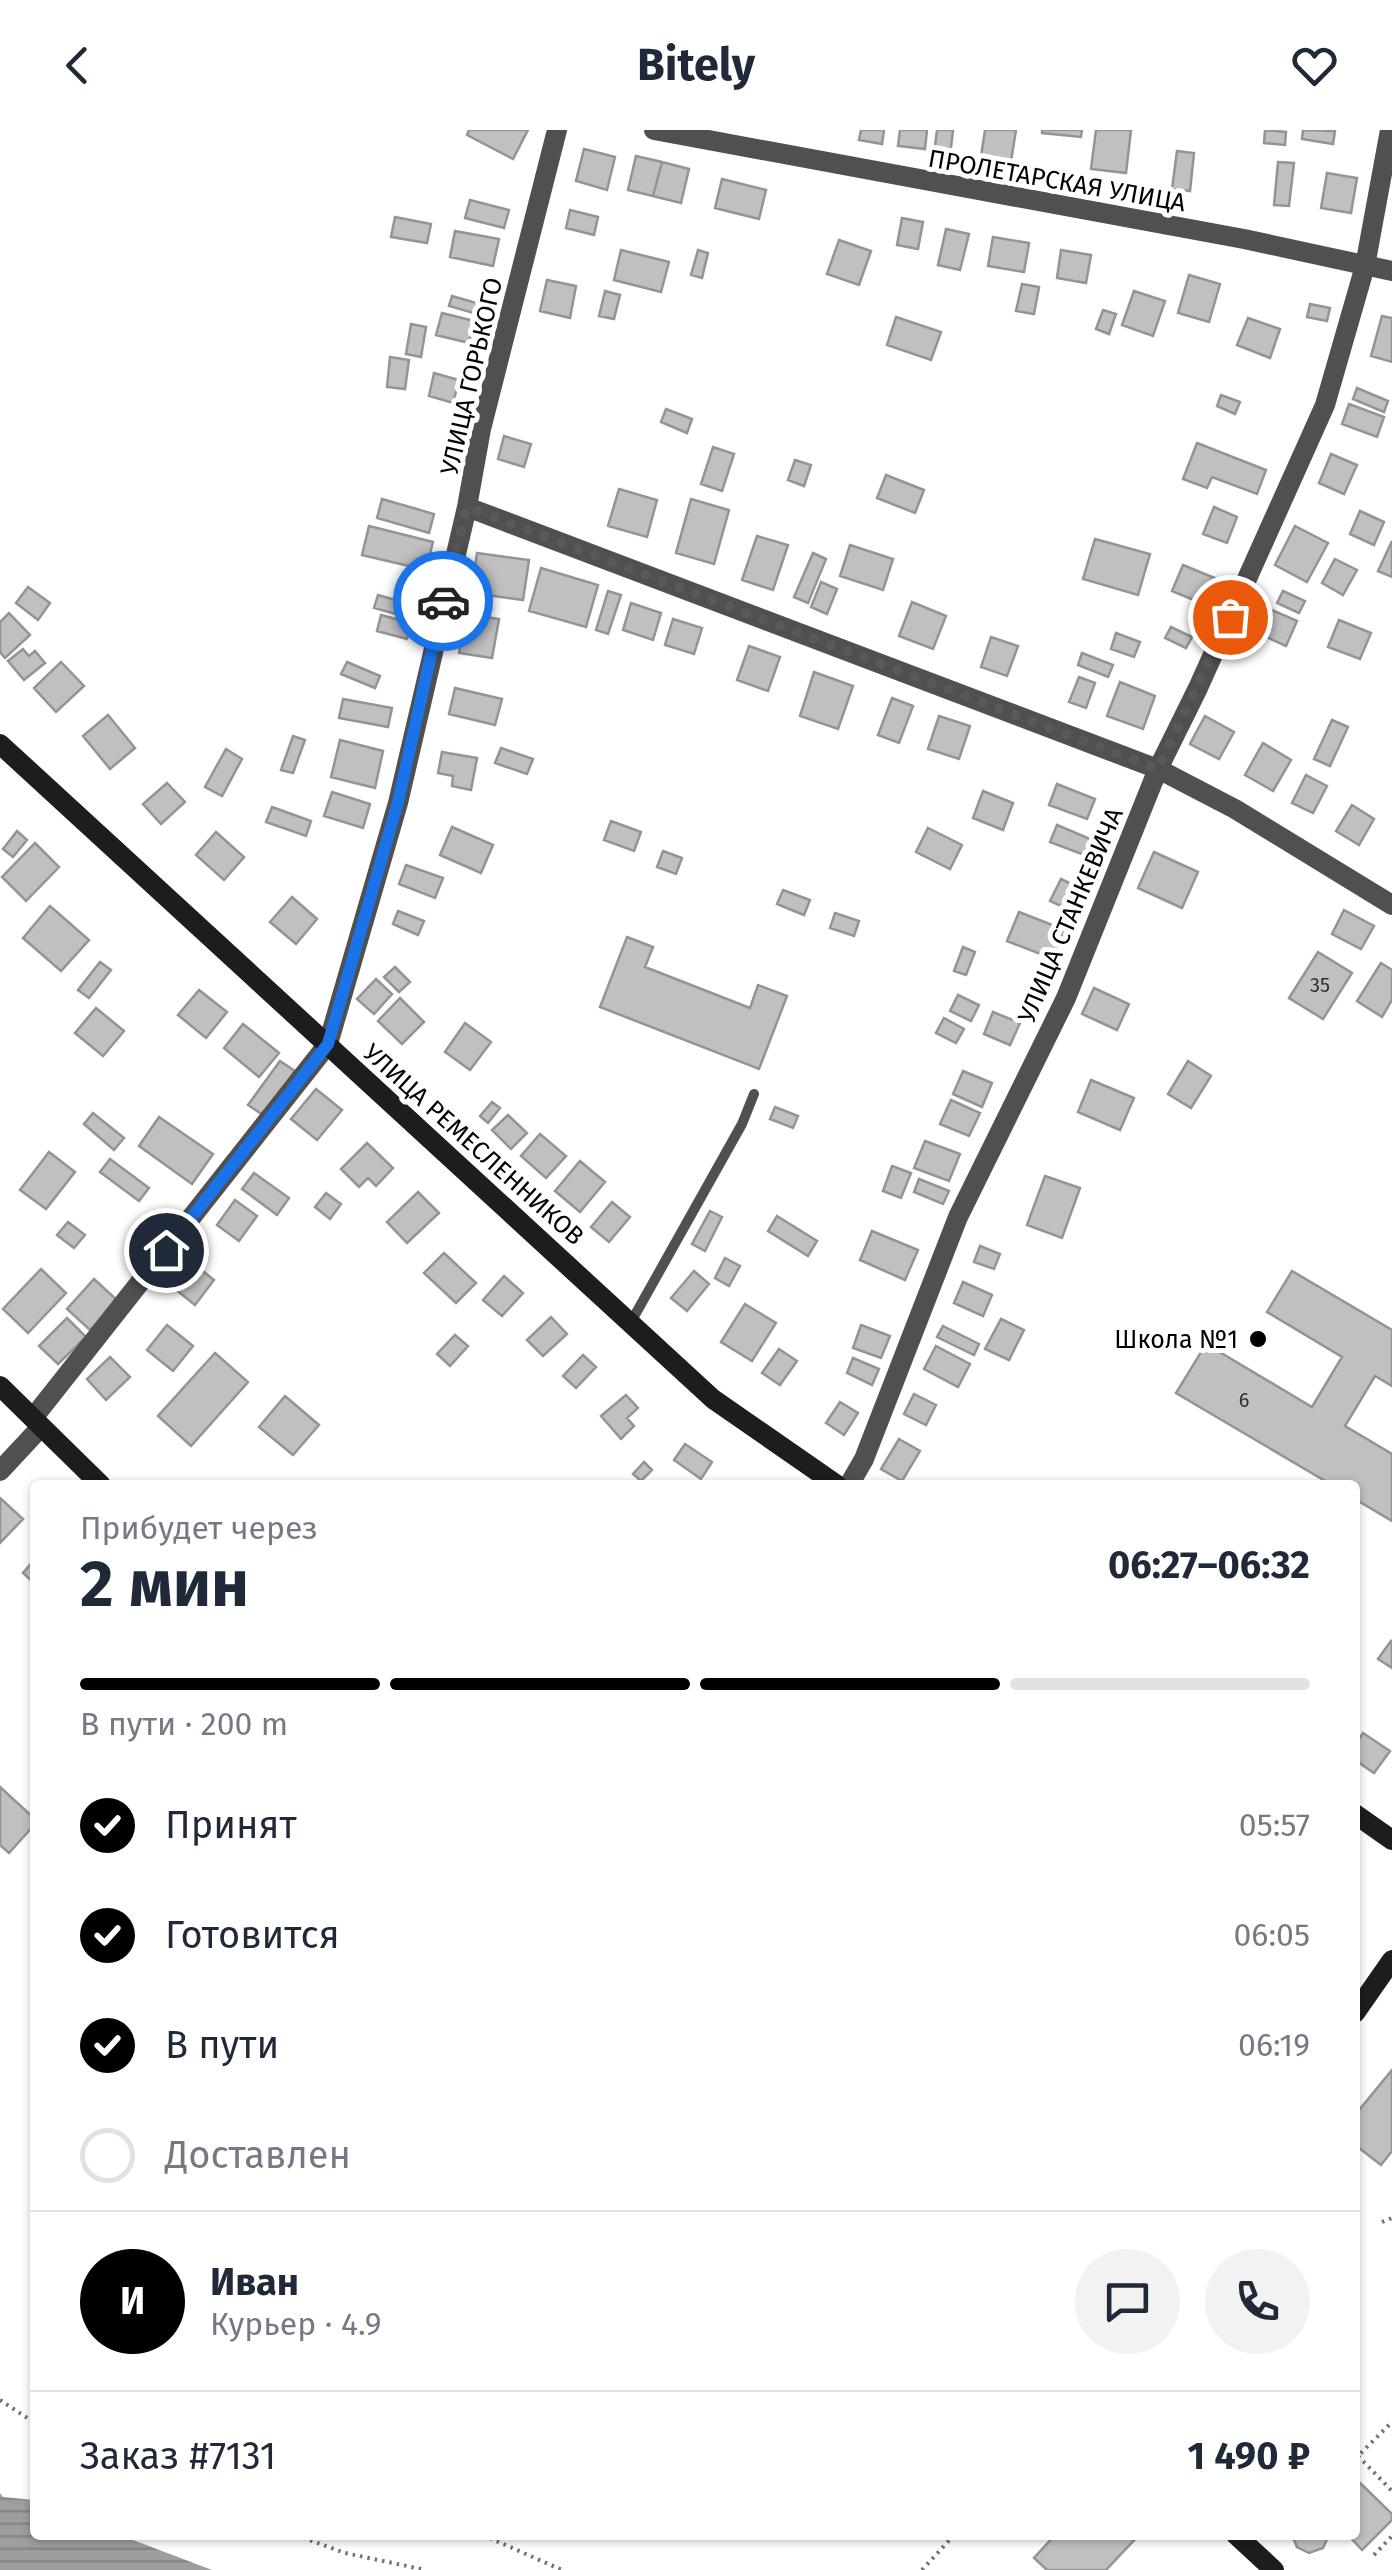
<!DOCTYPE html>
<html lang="ru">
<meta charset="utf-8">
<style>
body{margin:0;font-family:"Fira Sans",sans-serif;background:#f2f2f3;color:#1f2937;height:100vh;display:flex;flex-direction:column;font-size:38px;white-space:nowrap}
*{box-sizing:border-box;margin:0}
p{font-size:32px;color:#747a83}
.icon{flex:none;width:55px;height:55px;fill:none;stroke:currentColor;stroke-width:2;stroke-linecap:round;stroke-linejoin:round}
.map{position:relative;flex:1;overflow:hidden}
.panel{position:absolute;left:30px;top:1350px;width:1330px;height:1060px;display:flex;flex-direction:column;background:#fff;border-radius:10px;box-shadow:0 2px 8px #0004}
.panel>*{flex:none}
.pin{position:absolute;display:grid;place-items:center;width:85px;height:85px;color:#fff;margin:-42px;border:5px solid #fff;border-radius:50%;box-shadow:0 2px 10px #0007}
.courier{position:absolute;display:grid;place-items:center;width:100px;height:100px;margin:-50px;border:8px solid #1a73e8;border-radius:50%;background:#fff;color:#222;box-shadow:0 2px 12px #0007}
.summary em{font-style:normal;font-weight:700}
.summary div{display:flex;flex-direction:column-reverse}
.summary{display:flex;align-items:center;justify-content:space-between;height:170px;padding:0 50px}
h1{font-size:65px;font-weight:700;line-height:75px}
.bar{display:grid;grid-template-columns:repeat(4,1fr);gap:15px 10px;align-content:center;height:120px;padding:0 50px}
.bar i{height:12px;border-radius:8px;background:#e0e1e3}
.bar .on{background:#000}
.bar p{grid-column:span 4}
.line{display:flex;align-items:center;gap:25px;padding:0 50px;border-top:2px solid #e0e1e3}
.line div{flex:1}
.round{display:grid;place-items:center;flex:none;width:105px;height:105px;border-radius:52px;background:#f2f2f3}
ol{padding:0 50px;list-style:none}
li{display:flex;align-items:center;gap:30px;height:110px}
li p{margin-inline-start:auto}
li .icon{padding:10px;border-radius:50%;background:#000;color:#fff;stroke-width:4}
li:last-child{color:#747a83}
li i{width:55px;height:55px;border:5px solid #e0e1e3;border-radius:50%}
header{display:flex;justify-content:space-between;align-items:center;height:130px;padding:0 50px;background:#fff;font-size:45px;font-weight:700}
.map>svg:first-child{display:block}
.water{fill:url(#water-rules)}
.building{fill:#c0c0c0;stroke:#949494;stroke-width:2.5}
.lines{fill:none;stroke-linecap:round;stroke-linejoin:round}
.path{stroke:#727272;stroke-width:4;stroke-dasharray:2.5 5;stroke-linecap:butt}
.lane{stroke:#505050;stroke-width:10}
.street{stroke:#505050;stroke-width:20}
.secondary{stroke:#1d1d1d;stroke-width:20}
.done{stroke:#595959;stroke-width:10;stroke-dasharray:0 18}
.route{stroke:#1a73e8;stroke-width:12}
.poi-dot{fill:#000;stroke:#fff;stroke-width:4}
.labels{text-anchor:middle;stroke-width:10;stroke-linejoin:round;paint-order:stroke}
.number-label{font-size:20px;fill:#303030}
.street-label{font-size:25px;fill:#000;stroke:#fff}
.poi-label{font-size:25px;fill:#000;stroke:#fff;text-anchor:end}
</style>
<header><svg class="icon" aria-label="back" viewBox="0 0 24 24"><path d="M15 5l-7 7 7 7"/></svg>Bitely<svg class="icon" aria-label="heart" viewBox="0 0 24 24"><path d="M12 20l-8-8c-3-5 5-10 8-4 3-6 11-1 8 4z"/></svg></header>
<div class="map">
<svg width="1392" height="2440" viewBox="0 0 1392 2440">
<defs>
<pattern id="water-rules" width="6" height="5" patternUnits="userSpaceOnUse" patternTransform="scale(2.5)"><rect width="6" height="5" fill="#9e9e9e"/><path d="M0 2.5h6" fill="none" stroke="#868686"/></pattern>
</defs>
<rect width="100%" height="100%" fill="#fff"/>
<path class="water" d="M 0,2363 L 3,2367 L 35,2370 L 35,2405 L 120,2405 L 212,2440 L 0,2440 Z"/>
<path class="building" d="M 469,0 L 528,0 L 513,29 L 467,5 Z
M 861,0 L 884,0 L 882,14 L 859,10 Z
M 900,0 L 927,0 L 925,19 L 898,16 Z
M 937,0 L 953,0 L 950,26 L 934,24 Z
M 985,0 L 1016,0 L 1010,38 L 980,33 Z
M 1042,0 L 1082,0 L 1081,7 L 1042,3 Z
M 1096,0 L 1131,0 L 1126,43 L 1091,39 Z
M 1265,0 L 1286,2 L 1285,15 L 1264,13 Z
M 1303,0 L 1335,1 L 1333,14 L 1302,9 Z
M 584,19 L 615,27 L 607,60 L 576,51 Z
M 1177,21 L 1194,23 L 1190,61 L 1172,59 Z
M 636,26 L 662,32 L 653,66 L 628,60 Z
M 662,32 L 689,39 L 681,73 L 653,66 Z
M 1278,32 L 1294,33 L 1289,76 L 1274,75 Z
M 1327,43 L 1357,48 L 1351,83 L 1321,78 Z
M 722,49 L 766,60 L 759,89 L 715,78 Z
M 470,70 L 509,80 L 504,98 L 465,88 Z
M 570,80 L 598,87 L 594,105 L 566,98 Z
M 395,87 L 431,94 L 427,113 L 391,107 Z
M 902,88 L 923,92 L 918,119 L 897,115 Z
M 946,99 L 969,104 L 960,140 L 938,135 Z
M 455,101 L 499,109 L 493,136 L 450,127 Z
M 993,107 L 1029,113 L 1024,142 L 988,136 Z
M 839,110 L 871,121 L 859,155 L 827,144 Z
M 621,120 L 669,132 L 661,162 L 614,150 Z
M 698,120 L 708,123 L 702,148 L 691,145 Z
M 1061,120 L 1091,125 L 1086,153 L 1057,148 Z
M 1189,145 L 1220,154 L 1209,192 L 1178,183 Z
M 547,150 L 576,156 L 570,188 L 540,181 Z
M 1022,154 L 1039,157 L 1034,184 L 1016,181 Z
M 605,161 L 620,165 L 614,189 L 599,186 Z
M 1134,161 L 1165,171 L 1153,206 L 1122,195 Z
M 452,166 L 480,174 L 477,184 L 449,176 Z
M 1310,174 L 1330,178 L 1327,191 L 1307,187 Z
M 1103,180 L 1116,184 L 1109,204 L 1096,199 Z
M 442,183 L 474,191 L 469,213 L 436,205 Z
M 1382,186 L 1392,188 L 1392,232 L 1371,226 Z
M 896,187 L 941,202 L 931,230 L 887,215 Z
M 1248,188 L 1280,199 L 1270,228 L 1237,215 Z
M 411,194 L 426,197 L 421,227 L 406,224 Z
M 390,227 L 409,230 L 405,259 L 387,257 Z
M 434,243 L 459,250 L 453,273 L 429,266 Z
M 1357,258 L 1388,271 L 1384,282 L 1353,269 Z
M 1221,265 L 1240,272 L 1235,284 L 1217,276 Z
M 1349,274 L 1384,287 L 1377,307 L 1342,294 Z
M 666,279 L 692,289 L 687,303 L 661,292 Z
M 504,306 L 531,314 L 524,337 L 498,329 Z
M 1197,313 L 1266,340 L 1257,364 L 1212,347 L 1207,358 L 1183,349 Z
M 713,317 L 734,324 L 722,361 L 701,354 Z
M 1331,324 L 1357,335 L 1344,364 L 1319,353 Z
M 795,330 L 811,335 L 804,356 L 788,350 Z
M 886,345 L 924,360 L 915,383 L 877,368 Z
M 619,359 L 657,370 L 647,407 L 608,396 Z
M 382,369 L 434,384 L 429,403 L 377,388 Z
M 691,369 L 729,380 L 714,434 L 676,423 Z
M 1214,377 L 1237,387 L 1227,413 L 1203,404 Z
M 1360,381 L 1384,392 L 1374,415 L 1350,404 Z
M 369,396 L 433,412 L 426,440 L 362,425 Z
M 1295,396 L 1328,413 L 1307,452 L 1275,435 Z
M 757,406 L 788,415 L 773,460 L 742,450 Z
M 1095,409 L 1150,424 L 1138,465 L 1083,449 Z
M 1392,411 L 1392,447 L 1378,441 Z
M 850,415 L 893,429 L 883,460 L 840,446 Z
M 477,423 L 529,430 L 523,470 L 471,463 Z
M 813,423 L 826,429 L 808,473 L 794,467 Z
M 1335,429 L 1357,440 L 1343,465 L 1322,453 Z
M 1183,435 L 1217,449 L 1206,475 L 1172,461 Z
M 541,438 L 598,455 L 586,497 L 529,481 Z
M 821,452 L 837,459 L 827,484 L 811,477 Z
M 28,457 L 50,473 L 38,490 L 16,473 Z
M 608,461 L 621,465 L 608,504 L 596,500 Z
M 1283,461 L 1305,471 L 1299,483 L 1277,473 Z
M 378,465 L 413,475 L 410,488 L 374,478 Z
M 912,472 L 946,486 L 933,519 L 899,506 Z
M 631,473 L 661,483 L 653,510 L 623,500 Z
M 1256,473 L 1297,491 L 1286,516 L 1245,497 Z
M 9,483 L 30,505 L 5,528 L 0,522 L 0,492 Z
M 466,484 L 499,489 L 492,528 L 459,523 Z
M 381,485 L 411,493 L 407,509 L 377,501 Z
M 673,489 L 702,498 L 694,524 L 665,515 Z
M 1339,490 L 1371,503 L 1360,529 L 1328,517 Z
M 1171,497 L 1192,507 L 1186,518 L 1165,508 Z
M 1116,503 L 1140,512 L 1134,527 L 1111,519 Z
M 991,507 L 1018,516 L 1007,546 L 981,537 Z
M 749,516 L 780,527 L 768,561 L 737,550 Z
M 23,519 L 29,526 L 35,521 L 45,533 L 24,550 L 8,531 Z
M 1082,523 L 1113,535 L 1108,547 L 1078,535 Z
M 61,532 L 84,556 L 56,582 L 34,558 Z
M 347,532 L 380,546 L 375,558 L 341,544 Z
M 814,542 L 853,556 L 838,599 L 800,586 Z
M 1079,547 L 1095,553 L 1086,578 L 1069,572 Z
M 1120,552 L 1155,566 L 1143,599 L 1107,586 Z
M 455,558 L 502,569 L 495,595 L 449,584 Z
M 892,568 L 913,576 L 899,613 L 878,605 Z
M 343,569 L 392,578 L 388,597 L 339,588 Z
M 108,585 L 135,618 L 110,639 L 83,606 Z
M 939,586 L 970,596 L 959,629 L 928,619 Z
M 1205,586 L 1234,602 L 1219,629 L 1190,614 Z
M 1332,590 L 1348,597 L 1330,636 L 1314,629 Z
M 293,606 L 305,610 L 293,643 L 281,640 Z
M 340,610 L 383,621 L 375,658 L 331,647 Z
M 1263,613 L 1291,630 L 1273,661 L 1245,645 Z
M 501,618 L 533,629 L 527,644 L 495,633 Z
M 226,619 L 242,629 L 222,666 L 205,657 Z
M 442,622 L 477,628 L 471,660 L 452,656 L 453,646 L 438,643 Z
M 1306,645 L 1327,656 L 1313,683 L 1292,673 Z
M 167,653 L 185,672 L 161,694 L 143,674 Z
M 1057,654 L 1095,669 L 1087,689 L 1049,675 Z
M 983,661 L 1013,673 L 1003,700 L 973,688 Z
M 332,662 L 370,674 L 363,698 L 324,686 Z
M 1352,675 L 1374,689 L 1359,715 L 1336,701 Z
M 272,677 L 311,691 L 306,706 L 266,692 Z
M 611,691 L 641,702 L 634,721 L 604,710 Z
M 1057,695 L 1090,709 L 1084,725 L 1050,712 Z
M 452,697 L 493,715 L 481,743 L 440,725 Z
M 928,698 L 962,715 L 950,739 L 916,722 Z
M 17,701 L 27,710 L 13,727 L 3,719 Z
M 216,702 L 244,727 L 224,750 L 196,725 Z
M 35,713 L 59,737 L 26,771 L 2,747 Z
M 663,721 L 682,728 L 676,744 L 657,737 Z
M 1154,722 L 1198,742 L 1182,778 L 1138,758 Z
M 406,735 L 443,748 L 435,768 L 399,754 Z
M 1061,749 L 1084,760 L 1074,782 L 1050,771 Z
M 783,760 L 810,770 L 804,785 L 777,774 Z
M 292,767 L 317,789 L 296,814 L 270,792 Z
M 50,776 L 89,810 L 61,841 L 23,808 Z
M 1344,780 L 1374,796 L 1361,819 L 1332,804 Z
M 398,781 L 424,791 L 418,805 L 393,794 Z
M 1019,782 L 1065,800 L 1053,829 L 1007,811 Z
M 835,783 L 859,791 L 854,806 L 830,798 Z
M 627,807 L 653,817 L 645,837 L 750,878 L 758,855 L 787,866 L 759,939 L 600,877 Z
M 963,817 L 975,822 L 966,845 L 954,841 Z
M 1318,822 L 1352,843 L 1323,889 L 1289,868 Z
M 100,832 L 111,840 L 89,868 L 78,860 Z
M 1381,833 L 1392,840 L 1392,870 L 1382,887 L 1357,871 Z
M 395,837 L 410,852 L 399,862 L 384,847 Z
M 376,849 L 392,864 L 374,884 L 357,869 Z
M 1094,858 L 1129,874 L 1117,900 L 1082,884 Z
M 199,860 L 227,882 L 206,908 L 178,885 Z
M 958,865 L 979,875 L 971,891 L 950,881 Z
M 400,868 L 424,892 L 402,914 L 378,891 Z
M 96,878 L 124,901 L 103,926 L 75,903 Z
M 993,882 L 1020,893 L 1010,915 L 984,904 Z
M 944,888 L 964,899 L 956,913 L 936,903 Z
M 465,893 L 491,912 L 470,940 L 445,922 Z
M 243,894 L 279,923 L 259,947 L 224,918 Z
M 280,931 L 295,941 L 263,985 L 248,975 Z
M 1188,931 L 1211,946 L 1191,978 L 1168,964 Z
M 963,941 L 992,953 L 982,977 L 953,964 Z
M 1091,950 L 1134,968 L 1120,1000 L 1078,982 Z
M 316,959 L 342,980 L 317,1010 L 291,989 Z
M 951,970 L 980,983 L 969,1006 L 940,994 Z
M 492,972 L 500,978 L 488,993 L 480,986 Z
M 775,977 L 798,986 L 793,998 L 770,989 Z
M 93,983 L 124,1008 L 114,1020 L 84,994 Z
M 508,985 L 527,1003 L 511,1019 L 492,1000 Z
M 159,987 L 213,1024 L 192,1054 L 139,1016 Z
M 540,1004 L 566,1026 L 546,1048 L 521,1026 Z
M 925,1011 L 960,1024 L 949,1051 L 914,1038 Z
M 367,1013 L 393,1038 L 376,1056 L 368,1048 L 359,1057 L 341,1039 Z
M 49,1022 L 75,1042 L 46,1079 L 20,1060 Z
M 110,1029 L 149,1058 L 139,1071 L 100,1042 Z
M 580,1031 L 605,1052 L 580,1082 L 555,1061 Z
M 892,1036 L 911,1043 L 901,1068 L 883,1061 Z
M 254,1043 L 289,1068 L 277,1085 L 242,1059 Z
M 1045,1046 L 1080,1058 L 1062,1108 L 1027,1095 Z
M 919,1049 L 949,1061 L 943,1074 L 914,1062 Z
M 418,1062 L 439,1083 L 407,1113 L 387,1092 Z
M 326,1063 L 341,1074 L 330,1089 L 315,1077 Z
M 235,1070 L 257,1086 L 239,1111 L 217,1095 Z
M 612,1072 L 630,1087 L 609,1112 L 591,1097 Z
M 710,1081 L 722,1087 L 705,1121 L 692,1114 Z
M 777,1086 L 817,1111 L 808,1126 L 768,1101 Z
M 68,1092 L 85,1105 L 74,1118 L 57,1105 Z
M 872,1101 L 918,1120 L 905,1150 L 860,1130 Z
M 980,1116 L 1000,1124 L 994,1139 L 974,1132 Z
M 444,1123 L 476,1153 L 456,1173 L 424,1143 Z
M 725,1128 L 740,1136 L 729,1156 L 715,1148 Z
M 189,1130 L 214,1150 L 195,1175 L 170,1155 Z
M 41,1139 L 66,1163 L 28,1203 L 3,1179 Z
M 694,1141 L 709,1154 L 687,1181 L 671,1168 Z
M 1292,1141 L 1392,1200 L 1392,1256 L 1375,1246 L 1345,1296 L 1392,1324 L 1392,1391 L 1355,1369 L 1355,1355 L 1332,1355 L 1176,1263 L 1206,1214 L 1312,1277 L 1342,1227 L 1267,1182 Z
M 504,1146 L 523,1163 L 502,1186 L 483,1170 Z
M 94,1149 L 118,1171 L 90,1200 L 67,1179 Z
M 963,1152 L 992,1165 L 983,1186 L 954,1173 Z
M 745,1174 L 776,1193 L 752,1231 L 721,1212 Z
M 551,1187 L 567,1204 L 543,1226 L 527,1210 Z
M 67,1188 L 86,1207 L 58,1234 L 39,1216 Z
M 1001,1189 L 1024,1200 L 1009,1230 L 985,1219 Z
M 167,1195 L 193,1216 L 173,1241 L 147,1220 Z
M 861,1195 L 890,1206 L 881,1228 L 853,1218 Z
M 943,1196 L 979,1214 L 974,1225 L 937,1207 Z
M 455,1205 L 468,1216 L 450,1236 L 437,1224 Z
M 936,1216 L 970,1234 L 958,1257 L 924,1239 Z
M 779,1219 L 797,1231 L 780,1255 L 762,1243 Z
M 215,1223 L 248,1252 L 191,1316 L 158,1286 Z
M 583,1225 L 596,1237 L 576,1258 L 563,1246 Z
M 110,1227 L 130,1247 L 106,1270 L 87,1249 Z
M 853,1228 L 879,1239 L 872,1255 L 847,1243 Z
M 914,1264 L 936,1275 L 926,1295 L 904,1284 Z
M 626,1265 L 638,1278 L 627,1288 L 634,1296 L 621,1309 L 601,1286 Z
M 285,1266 L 319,1295 L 293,1325 L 259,1297 Z
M 840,1272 L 858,1283 L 844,1305 L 826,1293 Z
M 899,1309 L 920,1321 L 902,1351 L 881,1339 Z
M 685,1314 L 712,1332 L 701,1349 L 674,1330 Z
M 644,1332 L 652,1340 L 641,1351 L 633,1344 Z
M 0,1368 L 23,1389 L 0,1413 Z
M 35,1429 L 35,1454 L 23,1443 Z
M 1391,1511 L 1392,1512 L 1392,1538 L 1378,1529 Z
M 1363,1603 L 1390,1621 L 1374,1643 L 1355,1630 L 1355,1615 Z
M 0,1657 L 35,1689 L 35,1694 L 9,1723 L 0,1715 Z
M 1392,1940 L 1392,2021 L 1381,2035 L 1355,2015 L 1355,1985 Z
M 1355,2348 L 1392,2384 L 1392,2390 L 1362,2420 L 1348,2405 L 1355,2405 Z
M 1055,2405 L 1139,2405 L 1106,2440 L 1047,2440 L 1034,2428 Z
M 1292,2405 L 1329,2405 L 1323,2418 L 1309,2423 L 1297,2417 Z"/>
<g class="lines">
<path class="path" d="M 1382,2092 L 1392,2088
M 0,2270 L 35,2293
M 1355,2324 L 1358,2326 L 1392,2292
M 1358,2326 L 1392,2361
M 296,2405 L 345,2423 L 426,2440
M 483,2405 L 562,2440
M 1374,2425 L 1392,2406
M 922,2440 L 954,2405"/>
<path class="lane" d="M 631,1192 L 742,994 L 754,964"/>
<path class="street" d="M 654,0 L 1244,109 L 1392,141
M 467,377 L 1158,639 L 1235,679 L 1392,775
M 33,1288 L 328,914 L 398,673 L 467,377 L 481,299 L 557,0
M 0,1341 L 41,1297
M 849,1355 L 864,1329 L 958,1087 L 1066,868 L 1158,639 L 1198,558 L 1325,275 L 1365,136 L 1390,0"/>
<path class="secondary" d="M 0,614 L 713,1269 L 837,1355
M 0,1256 L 101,1355
M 1355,1684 L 1392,1710
M 1355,1883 L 1392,1830
M 1236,2405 L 1274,2440"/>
</g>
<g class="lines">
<path class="done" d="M 443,471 L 467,377 L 1158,639 L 1230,487"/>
<path class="route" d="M 166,1120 L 328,914 L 398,672 L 443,471"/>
</g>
<circle class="poi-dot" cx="1258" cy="1209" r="10"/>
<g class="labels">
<g class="number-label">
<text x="1320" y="862">35</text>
<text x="1244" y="1277">6</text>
</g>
<g class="street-label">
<text transform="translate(1057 50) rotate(10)" y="9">ПРОЛЕТАРСКАЯ УЛИЦА</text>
<text transform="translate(471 246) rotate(-77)" y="9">УЛИЦА ГОРЬКОГО</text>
<text transform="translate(1070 785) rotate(-67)" y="9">УЛИЦА СТАНКЕВИЧА</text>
<text transform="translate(474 1014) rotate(42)" y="9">УЛИЦА РЕМЕСЛЕННИКОВ</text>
</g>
<g class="poi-label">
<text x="1238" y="1218">Школа №1</text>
</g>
</g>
</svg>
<div class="pin" style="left:1230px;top:487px;background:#ea580c"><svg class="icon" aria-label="bag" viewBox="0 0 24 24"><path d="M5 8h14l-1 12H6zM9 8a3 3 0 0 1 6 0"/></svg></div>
<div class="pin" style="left:166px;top:1120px;background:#1f2937"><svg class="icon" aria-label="home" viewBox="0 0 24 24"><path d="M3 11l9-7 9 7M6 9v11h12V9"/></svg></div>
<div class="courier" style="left:443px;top:471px"><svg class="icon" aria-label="car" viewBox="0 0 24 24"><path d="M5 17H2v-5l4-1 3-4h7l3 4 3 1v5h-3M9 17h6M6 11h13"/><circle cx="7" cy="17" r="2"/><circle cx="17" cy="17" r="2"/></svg></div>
<section class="panel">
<div class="summary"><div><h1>2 мин</h1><p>Прибудет через</p></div><em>06:27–06:32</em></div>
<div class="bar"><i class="on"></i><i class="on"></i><i class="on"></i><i></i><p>В пути · 200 m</p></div>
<ol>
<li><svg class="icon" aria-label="check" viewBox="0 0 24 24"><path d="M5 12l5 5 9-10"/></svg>Принят<p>05:57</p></li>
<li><svg class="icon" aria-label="check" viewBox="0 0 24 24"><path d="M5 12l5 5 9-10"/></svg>Готовится<p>06:05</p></li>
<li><svg class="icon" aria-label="check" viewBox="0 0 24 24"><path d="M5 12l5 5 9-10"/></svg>В пути<p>06:19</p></li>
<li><i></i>Доставлен</li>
</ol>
<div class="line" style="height:180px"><b class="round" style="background:#000;color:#fff">И</b><div><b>Иван</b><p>Курьер · 4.9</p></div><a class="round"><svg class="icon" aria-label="chat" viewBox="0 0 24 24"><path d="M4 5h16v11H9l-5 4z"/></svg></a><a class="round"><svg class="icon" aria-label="phone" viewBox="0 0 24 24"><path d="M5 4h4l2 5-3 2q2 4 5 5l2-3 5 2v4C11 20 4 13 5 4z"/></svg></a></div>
<div class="line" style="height:130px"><div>Заказ #7131</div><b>1 490 ₽</b></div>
</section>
</div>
